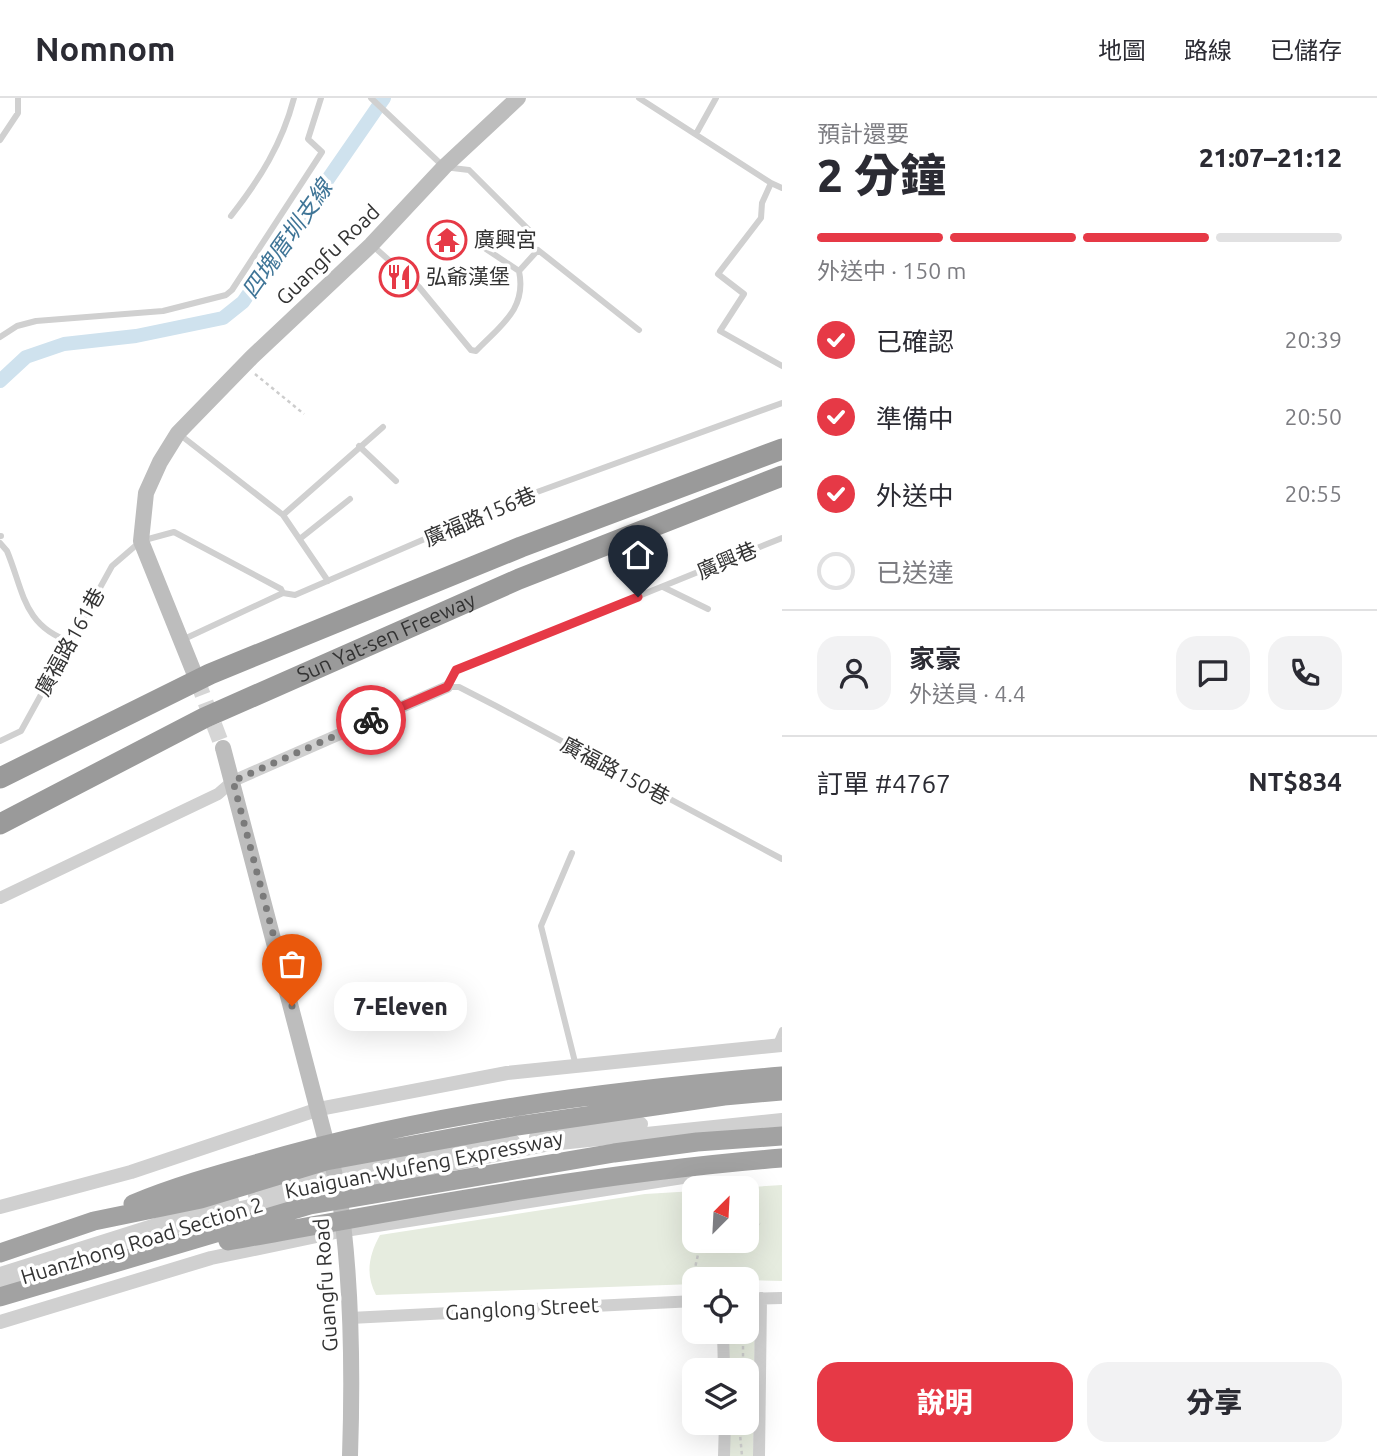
<!DOCTYPE html>
<html lang="zh-TW">
<meta charset="utf-8">
<style>
body{margin:0;font-family:Ubuntu,"Noto Sans TC",sans-serif;background:#f2f2f3;color:#2b2b33;height:100vh;display:flex;flex-direction:column;font-size:26px;white-space:nowrap}
*{box-sizing:border-box;margin:0}
p{font-size:23px;color:#7c7c81}
.icon{flex:none;width:38px;height:38px;fill:none;stroke:currentColor;stroke-width:2;stroke-linecap:round;stroke-linejoin:round}
.map{position:relative;flex:1;overflow:hidden}
.sheet{display:flex;flex-direction:column;background:#fff;width:595px}
.sheet>*{flex:none}
.needle{width:46px;rotate:24deg}
.controls{position:absolute;left:682px;top:1078px;display:grid;gap:14px}
.controls a{display:grid;place-items:center;width:77px;height:77px;border-radius:14px;background:#fff;box-shadow:0 7px 28px #0002;font-size:35px}
.pin{position:absolute;display:grid;place-items:center;width:60px;height:60px;color:#fff;margin:-72px -30px;border-radius:50% 50% 50% 0;rotate:-45deg;box-shadow:0 0 7px #0007}
.pin .icon{rotate:45deg}
.courier{position:absolute;display:grid;place-items:center;width:70px;height:70px;margin:-35px;border:5px solid #e63946;border-radius:50%;background:#fff;color:#222;box-shadow:0 2px 9px #0007}
.bubble{position:absolute;height:49px;border-radius:21px;background:#fff;box-shadow:0 7px 28px #0002;font-size:23px;font-weight:800;line-height:49px;text-align:center}
.overview em{font-style:normal;font-weight:800}
.overview div{display:flex;flex-direction:column-reverse}
.overview{display:flex;align-items:center;justify-content:space-between;height:119px;padding:0 35px}
h1{font-size:46px;font-weight:800;line-height:52px}
.bar{display:grid;grid-template-columns:repeat(4,1fr);gap:10px 7px;align-content:center;height:84px;padding:0 35px}
.bar i{height:9px;border-radius:5px;background:#e1e1e2}
.bar .on{background:#e63946}
.bar p{grid-column:span 4}
.line{display:flex;align-items:center;gap:18px;padding:0 35px;border-top:2px solid #e1e1e2}
.line div{flex:1}
.round{display:grid;place-items:center;flex:none;width:74px;height:74px;border-radius:21px;background:#f2f2f3}
ol{padding:0 35px;list-style:none}
li{display:flex;align-items:center;gap:21px;height:77px}
li p{margin-inline-start:auto}
li .icon{padding:7px;border-radius:50%;background:#e63946;color:#fff;stroke-width:4}
li:last-child{color:#7c7c81}
li i{width:38px;height:38px;border:4px solid #e1e1e2;border-radius:50%}
.action{display:flex;gap:14px;margin-top:auto;padding:14px 35px}
.action a{flex:1;height:80px;border-radius:21px;background:#e63946;color:#fff;font-size:28px;font-weight:800;line-height:80px;text-align:center}
.action a+a{background:#f2f2f3;color:#2b2b33}
header{display:flex;align-items:center;gap:42px;box-sizing:border-box;height:98px;padding:0 35px;background:#fff;border-bottom:2px solid #e1e1e2}
header strong{font-size:33px}
nav{display:flex;gap:38px;margin-inline-start:auto;font-size:24px}
main{display:flex;flex:1;min-height:0}
.map>svg:first-child{display:block}
.green{fill:#e6ecdf}
.lines{fill:none;stroke-linecap:round;stroke-linejoin:round}
.canal{stroke:#cfe2ee;stroke-width:14}
.secondary-tunnel{stroke:#d6d6d6;stroke-width:16;stroke-dasharray:16 8;stroke-linecap:butt}
.path{stroke:#cdcdcd;stroke-width:2.5;stroke-dasharray:3.5 3.5;stroke-linecap:butt}
.service{stroke:#d0d0d0;stroke-width:6}
.minor{stroke:#d0d0d0;stroke-width:12}
.tertiary{stroke:#d0d0d0;stroke-width:14}
.secondary{stroke:#bdbdbd;stroke-width:16}
.trunk{stroke:#a2a2a2;stroke-width:19}
.motorway{stroke:#9a9a9a;stroke-width:21}
.done{stroke:#7a7a7a;stroke-width:7;stroke-dasharray:0 12.6}
.route{stroke:#e63946;stroke-width:9}
.labels{text-anchor:middle;stroke-width:7;stroke-linejoin:round;paint-order:stroke}
.poi-label{font-size:21px;fill:#333;stroke:#fff;text-anchor:start}
.street-label{font-size:21px;fill:#333;stroke:#fff}
.water-label{font-size:23px;font-style:italic;fill:#3f7597;stroke:#fff}
</style>
<header>
<strong>Nomnom</strong>
<nav><a>地圖</a><a>路線</a><a>已儲存</a></nav>
</header>
<main>
<div class="map">
<svg width="782" height="1358" viewBox="0 0 782 1358">
<rect width="100%" height="100%" fill="#fff"/>
<path class="green" d="M 782,1087 L 782,1183 L 695,1181 L 695,1186 L 376,1197 C 365,1176 369,1157 380,1137 L 645,1096 L 695,1093 L 695,1143 L 747,1143 L 747,1090 L 737,1090 Z
M 747,1221 L 755,1226 L 753,1358 L 728,1358 L 727,1325 L 747,1325 L 747,1272 L 727,1272 L 726,1234 L 747,1234 Z"/>
<g class="lines">
<path class="canal" d="M 0,283 L 26,259 L 64,246 L 136,238 L 223,220 L 243,204 L 384,0"/>
<path class="secondary-tunnel" d="M 197,582 L 223,650"/>
<path class="path" d="M 255,276 L 304,316
M 685,1092 L 695,1097
M 747,1120 L 760,1126
M 699,1181 L 695,1170 L 701,1143
M 743,1234 L 743,1272
M 739,1325 L 742,1358"/>
<path class="service" d="M 371,0 L 444,69 L 469,72 L 534,137
M 639,0 L 771,85 L 762,105 L 761,120 L 718,176 L 744,196 L 720,233 L 782,268
M 696,36 L 716,0
M 0,42 L 18,15 L 18,0
M 771,85 L 782,90
M 231,118 C 260,81 282,46 294,0
M 373,148 L 419,189 L 471,252 L 476,253 C 501,227 527,211 519,173 L 486,151
M 519,173 L 538,152 L 639,232
M 0,239 L 17,228 L 36,223 L 163,213 L 226,197 L 232,192 L 322,54 L 308,41 L 321,0
M 179,336 L 283,417 L 328,483
M 359,348 L 396,383
M 283,417 L 383,329
M 0,438 L 1,438
M 301,440 L 350,401
M 782,440 L 456,572 L 447,589 L 459,589 L 496,608 L 782,761
M 0,445 L 7,453 C 24,494 23,528 71,544
M 663,489 L 708,511
M 182,542 L 283,495 L 295,497 L 515,402 L 782,305
M 0,643 L 21,633 L 112,468 L 141,443 L 174,434 L 281,491 L 283,495
M 572,755 L 541,828 L 576,968
M 776,946 L 782,932"/>
<path class="minor" d="M 0,800 L 218,696 L 233,683 L 447,589
M 747,1201 L 782,1200
M 350,1220 L 695,1203
M 723,1234 L 724,1272
M 724,1358 L 725,1325
M 759,1358 L 761,1200"/>
<path class="tertiary" d="M 536,1039 L 641,1026
M 255,1097 L 336,1077 L 513,1043
M 0,1109 L 131,1074 L 319,1011 L 507,975 L 782,947
M 0,1176 L 232,1103
M 0,1186 L 241,1110 L 338,1089 L 550,1046 L 782,1022
M 0,1224 L 211,1160 L 345,1132 L 689,1078"/>
<path class="secondary" d="M 197,582 L 141,443 L 146,395 L 160,364 L 178,335 L 252,259 L 371,147 L 444,69 L 518,0
M 223,650 L 338,1089 C 352,1177 353,1268 350,1358"/>
<path class="trunk" d="M 133,1106 C 174,1089 216,1077 259,1065 C 429,1015 606,993 782,978
M 228,1143 C 412,1110 595,1075 782,1060
M 0,1155 L 94,1123 L 201,1101 L 326,1063 L 517,1028 L 724,998 L 782,993
M 0,1199 L 310,1107 L 614,1055 L 697,1044 L 782,1038"/>
<g class="motorway">
<path d="M 0,680 L 210,576 L 521,449 L 782,351"/>
<path id="s1" d="M 0,726 L 204,620 L 519,481 L 782,378"/>
</g>
</g>
<g class="lines">
<path class="done" d="M 292,908 L 233,683 L 371,622"/>
<path class="route" d="M 371,622 L 447,589 L 456,572 L 638,499"/>
</g>
<defs>
<symbol id="temple-ring" viewBox="-11 -11 22 22"><circle r="9.5" fill="#fff" stroke="#e63946" stroke-width="1.5"/><path d="M0-6L5-2H3V0L6.5 2.5H4V6H1.5V3h-3V6H-4V2.5H-6.5L-3 0V-2H-5Z" fill="#e63946"/></symbol>
<symbol id="restaurant-ring" viewBox="-11 -11 22 22"><circle r="9.5" fill="#fff" stroke="#e63946" stroke-width="1.5"/><path d="M-5-6h1v4h1v-4h1v4h1v-4h1v5L-1.5 .5V6h-2V.5L-5-1ZM5-6V6H3V1.5H1.5Q1.5-4 5-6Z" fill="#e63946"/></symbol>
</defs>
<g fill-rule="evenodd">
<use href="#temple-ring" x="425" y="120" width="44" height="44"/>
<use href="#restaurant-ring" x="377" y="157" width="44" height="44"/>
</g>
<g class="labels">
<g class="poi-label">
<text x="474" y="149">廣興宮</text>
<text x="426" y="186">弘爺漢堡</text>
</g>
<g class="street-label">
<text transform="translate(328 157) rotate(-44)" y="7">Guangfu Road</text>
<text transform="translate(480 419) rotate(-23)" y="7">廣福路156巷</text>
<text transform="translate(727 463) rotate(-23)" y="7">廣興巷</text>
<text dy="7" stroke="none"><textPath href="#s1" startOffset="429">Sun Yat-sen Freeway</textPath></text>
<text transform="translate(70 544) rotate(-61)" y="7">廣福路161巷</text>
<text transform="translate(615 673) rotate(28)" y="7">廣福路150巷</text>
<text transform="translate(424 1067) rotate(-11)" y="7">Kuaiguan-Wufeng Expressway</text>
<text transform="translate(142 1143) rotate(-17)" y="7">Huanzhong Road Section 2</text>
<text transform="translate(326 1187) rotate(-94)" y="7">Guangfu Road</text>
<text transform="translate(522 1211) rotate(-3)" y="7">Ganglong Street</text>
</g>
<g class="water-label">
<text transform="translate(287 141) rotate(-55)" y="8">四塊厝圳支線</text>
</g>
</g>
</svg>
<div class="controls">
<a><svg class="needle" viewBox="-14 -14 28 28"><path d="M0-13l5 13h-10z" fill="#e53935"/><path d="M0 13l5-13h-10z" fill="#7c7c81"/></svg></a>
<a><svg class="icon" aria-label="locate" viewBox="0 0 24 24"><circle cx="12" cy="12" r="6"/><path d="M12 2v4M12 18v4M2 12h4M18 12h4"/></svg></a>
<a><svg class="icon" aria-label="layers" viewBox="0 0 24 24"><path d="M12 4l9 5-9 5-9-5zM3 14l9 5 9-5"/></svg></a>
</div>
<div class="pin" style="left:292px;top:908px;background:#ea580c"><svg class="icon" aria-label="bag" viewBox="0 0 24 24"><path d="M5 8h14l-1 12H6zM9 8a3 3 0 0 1 6 0"/></svg></div>
<div class="pin" style="left:638px;top:499px;background:#1f2937"><svg class="icon" aria-label="home" viewBox="0 0 24 24"><path d="M3 11l9-7 9 7M6 9v11h12V9"/></svg></div>
<div class="courier" style="left:371px;top:622px"><svg class="icon" aria-label="bike" viewBox="0 0 24 24"><circle cx="6" cy="16" r="4"/><circle cx="18" cy="16" r="4"/><path d="M6 16l4-8h5l3 8M10 8l3 8H6M13 5h3"/></svg></div>
<div class="bubble" style="left:334px;top:884px;width:133px">7-Eleven</div>
</div>
<section class="sheet">
<div class="overview"><div><h1>2 分鐘</h1><p>預計還要</p></div><em>21:07–21:12</em></div>
<div class="bar"><i class="on"></i><i class="on"></i><i class="on"></i><i></i><p>外送中 · 150 m</p></div>
<ol>
<li><svg class="icon" aria-label="check" viewBox="0 0 24 24"><path d="M5 12l5 5 9-10"/></svg>已確認<p>20:39</p></li>
<li><svg class="icon" aria-label="check" viewBox="0 0 24 24"><path d="M5 12l5 5 9-10"/></svg>準備中<p>20:50</p></li>
<li><svg class="icon" aria-label="check" viewBox="0 0 24 24"><path d="M5 12l5 5 9-10"/></svg>外送中<p>20:55</p></li>
<li><i></i>已送達</li>
</ol>
<div class="line" style="height:126px"><a class="round"><svg class="icon" aria-label="person" viewBox="0 0 24 24"><circle cx="12" cy="8" r="4"/><path d="M4 21q1-7 8-7t8 7"/></svg></a><div><b>家豪</b><p>外送員 · 4.4</p></div><a class="round"><svg class="icon" aria-label="chat" viewBox="0 0 24 24"><path d="M4 5h16v11H9l-5 4z"/></svg></a><a class="round"><svg class="icon" aria-label="phone" viewBox="0 0 24 24"><path d="M5 4h4l2 5-3 2q2 4 5 5l2-3 5 2v4C11 20 4 13 5 4z"/></svg></a></div>
<div class="line" style="height:91px"><div>訂單 #4767</div><b>NT$834</b></div>
<div class="action"><a>說明</a><a>分享</a></div>
</section>
</main>
